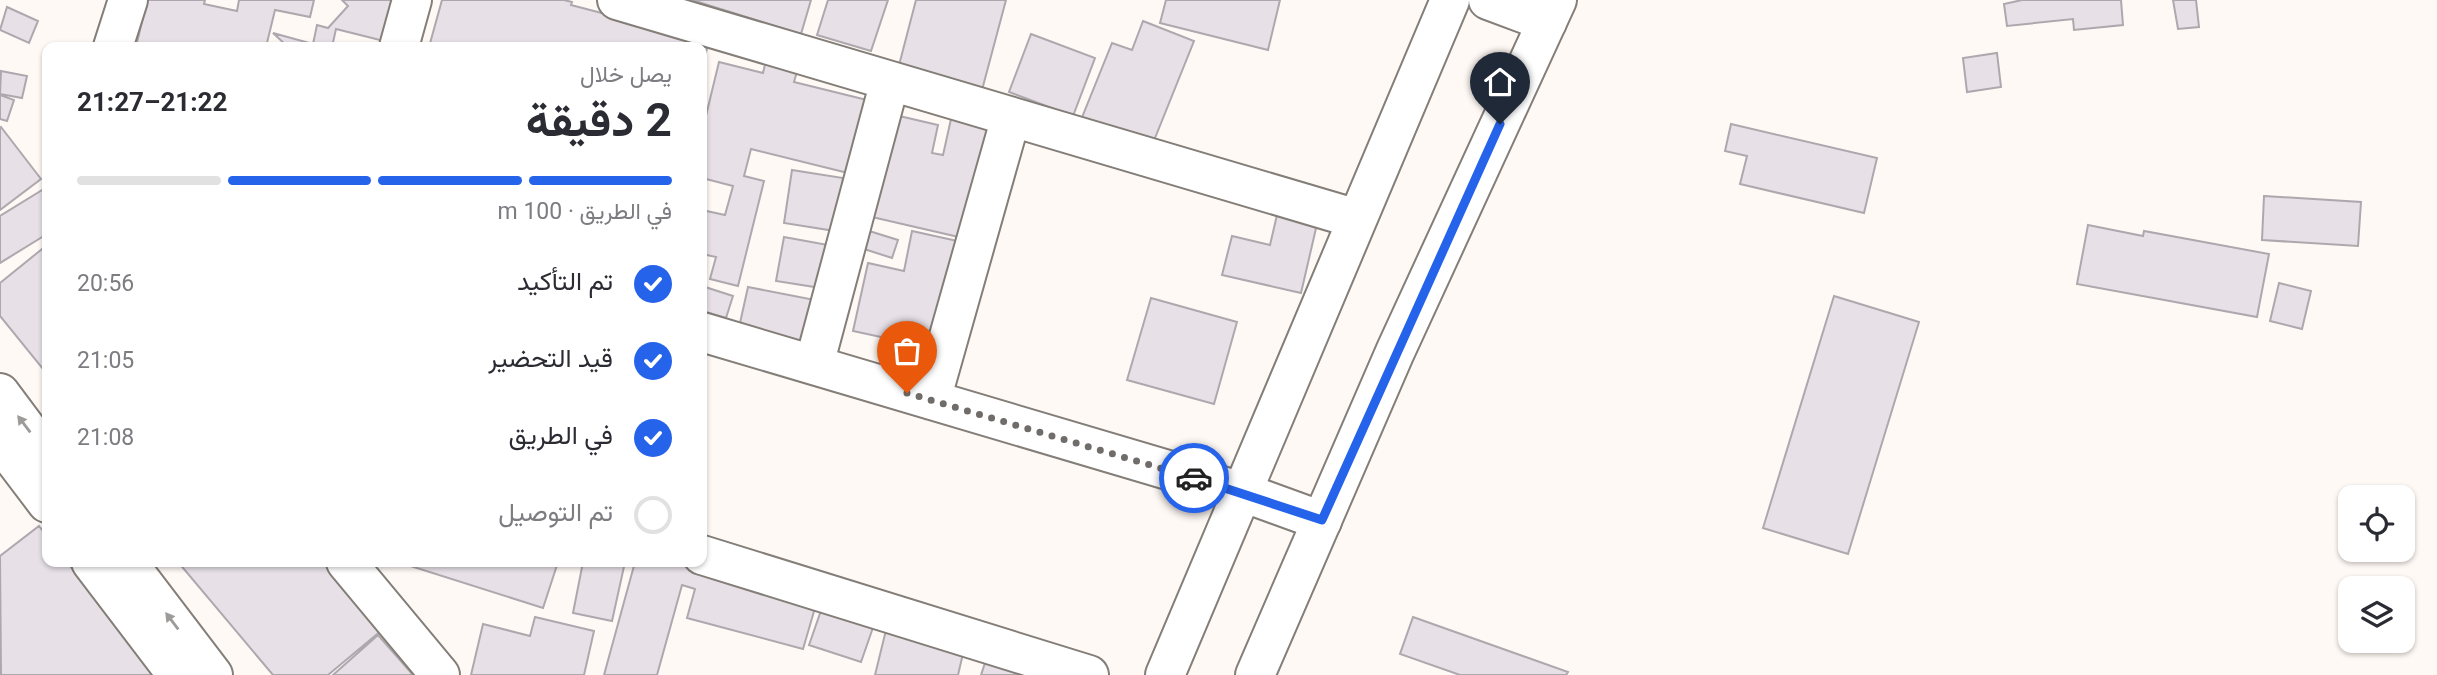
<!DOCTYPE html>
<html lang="ar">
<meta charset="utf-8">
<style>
body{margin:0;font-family:Roboto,Vazirmatn,sans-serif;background:#f2f2f3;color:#2b2b33;direction:rtl;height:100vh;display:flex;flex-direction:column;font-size:26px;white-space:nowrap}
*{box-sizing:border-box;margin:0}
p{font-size:23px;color:#7c7c81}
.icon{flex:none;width:38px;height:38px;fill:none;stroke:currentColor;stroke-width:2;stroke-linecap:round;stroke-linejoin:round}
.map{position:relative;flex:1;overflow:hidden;direction:ltr}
.drawer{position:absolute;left:42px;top:42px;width:665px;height:525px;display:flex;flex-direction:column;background:#fff;border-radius:14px;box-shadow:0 2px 5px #0004;direction:rtl}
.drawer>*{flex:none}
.buttons{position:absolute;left:2338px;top:485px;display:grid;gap:14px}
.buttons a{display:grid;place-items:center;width:77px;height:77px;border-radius:14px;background:#fff;box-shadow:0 2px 5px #0004;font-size:35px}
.pin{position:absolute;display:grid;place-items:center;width:60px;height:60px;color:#fff;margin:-72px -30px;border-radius:50% 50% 50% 0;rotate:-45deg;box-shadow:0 0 7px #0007}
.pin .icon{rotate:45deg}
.courier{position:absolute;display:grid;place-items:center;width:70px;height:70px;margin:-35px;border:5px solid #2563eb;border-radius:50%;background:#fff;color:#222;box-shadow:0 2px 9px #0007}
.headline em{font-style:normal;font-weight:700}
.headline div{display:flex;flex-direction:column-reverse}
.headline{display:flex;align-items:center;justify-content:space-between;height:119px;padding:0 35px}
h1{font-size:46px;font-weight:700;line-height:52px}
.bar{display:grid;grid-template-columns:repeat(4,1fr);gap:10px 7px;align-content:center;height:84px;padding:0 35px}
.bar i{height:9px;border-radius:5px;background:#e1e1e2}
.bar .current{background:#2563eb}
.bar p{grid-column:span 4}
ol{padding:0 35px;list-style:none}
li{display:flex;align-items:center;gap:21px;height:77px}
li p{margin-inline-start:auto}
li .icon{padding:7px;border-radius:50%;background:#2563eb;color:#fff;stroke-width:4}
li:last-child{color:#7c7c81}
li i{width:38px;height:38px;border:4px solid #e1e1e2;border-radius:50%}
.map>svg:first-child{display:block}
.building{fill:#e7e1e7;stroke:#ada8ad;stroke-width:2}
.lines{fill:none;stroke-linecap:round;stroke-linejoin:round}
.minor-casing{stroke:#847e79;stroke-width:42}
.secondary-casing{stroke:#847e79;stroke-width:42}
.minor{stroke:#fff;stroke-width:38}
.secondary{stroke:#fff;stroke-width:38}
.oneway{fill:#9c9b9a}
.done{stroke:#706c69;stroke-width:7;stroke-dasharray:0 12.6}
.route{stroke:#2563eb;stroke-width:9}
</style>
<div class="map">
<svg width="2437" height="675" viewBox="0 0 2437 675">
<rect width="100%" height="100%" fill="#fff9f5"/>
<path class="building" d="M 147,0 L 205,0 L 204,4 L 237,11 L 239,0 L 314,0 L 310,17 L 275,10 L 266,47 L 136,47 Z
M 342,0 L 407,0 L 396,44 L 336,29 L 332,47 L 288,47 L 273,33 L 313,44 L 317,25 L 328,28 L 348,6 Z
M 442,0 L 564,0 L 572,2 L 571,5 L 709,41 L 702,68 L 702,47 L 429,47 Z
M 692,0 L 811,0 L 801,34 Z
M 828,0 L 888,0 L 871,51 L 817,35 Z
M 916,0 L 1006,0 L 982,90 L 898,69 Z
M 1166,0 L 1280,0 L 1268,50 L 1160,23 Z
M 2022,0 L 2121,0 L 2123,25 L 2074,30 L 2073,19 L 2007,26 L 2004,4 Z
M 2173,0 L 2196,0 L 2199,27 L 2178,29 Z
M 7,7 L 38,21 L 29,43 L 0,30 Z
M 1143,21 L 1194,41 L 1151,148 L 1081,120 L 1112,43 L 1132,50 Z
M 1031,34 L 1095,58 L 1073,116 L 1009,92 Z
M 1997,53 L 2001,87 L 1967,92 L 1963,58 Z
M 766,60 L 798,68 L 794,82 L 871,101 L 852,174 L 751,149 L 744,176 L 764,181 L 738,286 L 710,279 L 716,257 L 702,254 L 702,210 L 725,215 L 733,186 L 702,178 L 702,132 L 719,62 L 763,73 Z
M 1,71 L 27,76 L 22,98 L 0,94 Z
M 0,95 L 14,100 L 7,121 L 0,119 Z
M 895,115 L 938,125 L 932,153 L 943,155 L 951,119 L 989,128 L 963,238 L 872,217 Z
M 1731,124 L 1877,158 L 1864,213 L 1740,184 L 1747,156 L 1725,151 Z
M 1,127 L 41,179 L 0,210 L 0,128 Z
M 792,170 L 843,178 L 835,231 L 784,223 Z
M 47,187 L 47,234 L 0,263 L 0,216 Z
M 2264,196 L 2361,202 L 2358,246 L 2262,240 Z
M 1277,215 L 1317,224 L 1301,293 L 1222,275 L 1232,236 L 1270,245 Z
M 2088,225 L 2143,236 L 2144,231 L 2269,254 L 2257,317 L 2077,284 Z
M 866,230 L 898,240 L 892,258 L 861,248 Z
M 912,231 L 962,242 L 937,358 L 893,348 L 895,340 L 853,331 L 868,263 L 904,271 Z
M 784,237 L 828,245 L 821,288 L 776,281 Z
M 47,245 L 47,374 L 0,316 L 0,283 Z
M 2279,283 L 2311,291 L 2302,329 L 2270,321 Z
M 702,286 L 733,296 L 726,318 L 702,311 Z
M 748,287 L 820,301 L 811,346 L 738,332 Z
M 1834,296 L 1919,322 L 1848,554 L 1763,528 Z
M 1151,298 L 1237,322 L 1214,404 L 1127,380 Z
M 39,526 L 47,536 L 47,562 L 67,562 L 160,675 L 1,675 L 0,556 Z
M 178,562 L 324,562 L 382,630 L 328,675 L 273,675 Z
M 398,562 L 558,562 L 543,608 Z
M 583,562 L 625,562 L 612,621 L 573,613 Z
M 635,562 L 676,562 L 817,601 L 803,649 L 687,618 L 695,589 L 682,585 L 657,675 L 604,675 Z
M 824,602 L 876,619 L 861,662 L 809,645 Z
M 535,617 L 594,631 L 584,675 L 471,675 L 483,624 L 530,636 Z
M 1413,617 L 1568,672 L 1566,675 L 1460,675 L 1400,654 Z
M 887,626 L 965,645 L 958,675 L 875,675 Z
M 378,635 L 413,675 L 333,675 Z
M 986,660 L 1034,675 L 981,675 Z"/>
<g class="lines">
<defs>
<path id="minor" d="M 617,0 L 1357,219
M 1488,0 L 1547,22
M 113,47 L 128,0
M 399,47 L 412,0
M 702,332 L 1242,492 L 1322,521
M 814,365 L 890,81
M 0,393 L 47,456
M 931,400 L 1011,117
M 0,441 L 47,503
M 702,555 L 1089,675
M 91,562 L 177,675
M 127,562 L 213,675
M 346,562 L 440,675
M 1165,675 L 1450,0"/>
<path id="secondary" d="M 1255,675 L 1395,352 L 1557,0"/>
</defs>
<use href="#minor" class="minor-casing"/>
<use href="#secondary" class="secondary-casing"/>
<use href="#minor" class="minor"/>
<use href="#secondary" class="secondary"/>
</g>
<defs><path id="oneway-solid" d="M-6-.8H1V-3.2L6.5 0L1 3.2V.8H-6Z" transform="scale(1.75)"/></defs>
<g class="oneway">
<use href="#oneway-solid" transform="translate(24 424) rotate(-127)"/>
<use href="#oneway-solid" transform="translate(172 621) rotate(-127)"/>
</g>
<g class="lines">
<path class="done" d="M 907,393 L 1194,478"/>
<path class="route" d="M 1194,478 L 1322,520 L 1500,124"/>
</g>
</svg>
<div class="buttons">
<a><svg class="icon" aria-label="locate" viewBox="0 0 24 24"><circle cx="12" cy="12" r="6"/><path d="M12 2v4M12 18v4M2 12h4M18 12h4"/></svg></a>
<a><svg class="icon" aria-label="layers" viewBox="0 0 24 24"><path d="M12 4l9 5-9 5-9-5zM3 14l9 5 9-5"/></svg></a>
</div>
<div class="pin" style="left:907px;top:393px;background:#ea580c"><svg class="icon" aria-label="bag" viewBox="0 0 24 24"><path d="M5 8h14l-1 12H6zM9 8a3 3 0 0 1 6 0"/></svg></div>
<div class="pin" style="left:1500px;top:124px;background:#1f2937"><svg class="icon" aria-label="home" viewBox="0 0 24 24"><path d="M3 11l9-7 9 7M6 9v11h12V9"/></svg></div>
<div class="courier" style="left:1194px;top:478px"><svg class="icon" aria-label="car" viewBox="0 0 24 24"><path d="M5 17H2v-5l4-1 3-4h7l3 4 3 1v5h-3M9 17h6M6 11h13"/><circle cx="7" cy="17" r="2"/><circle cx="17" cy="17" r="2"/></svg></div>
<section class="drawer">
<div class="headline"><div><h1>2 دقيقة</h1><p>يصل خلال</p></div><em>21:22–21:27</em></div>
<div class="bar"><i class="current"></i><i class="current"></i><i class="current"></i><i></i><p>في الطريق · 100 m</p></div>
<ol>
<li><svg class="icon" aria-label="check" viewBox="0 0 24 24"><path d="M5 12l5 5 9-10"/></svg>تم التأكيد<p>20:56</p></li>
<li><svg class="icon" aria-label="check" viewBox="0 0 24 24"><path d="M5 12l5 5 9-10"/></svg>قيد التحضير<p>21:05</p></li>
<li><svg class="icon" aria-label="check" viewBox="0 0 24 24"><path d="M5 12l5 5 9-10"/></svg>في الطريق<p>21:08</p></li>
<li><i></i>تم التوصيل</li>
</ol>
</section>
</div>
